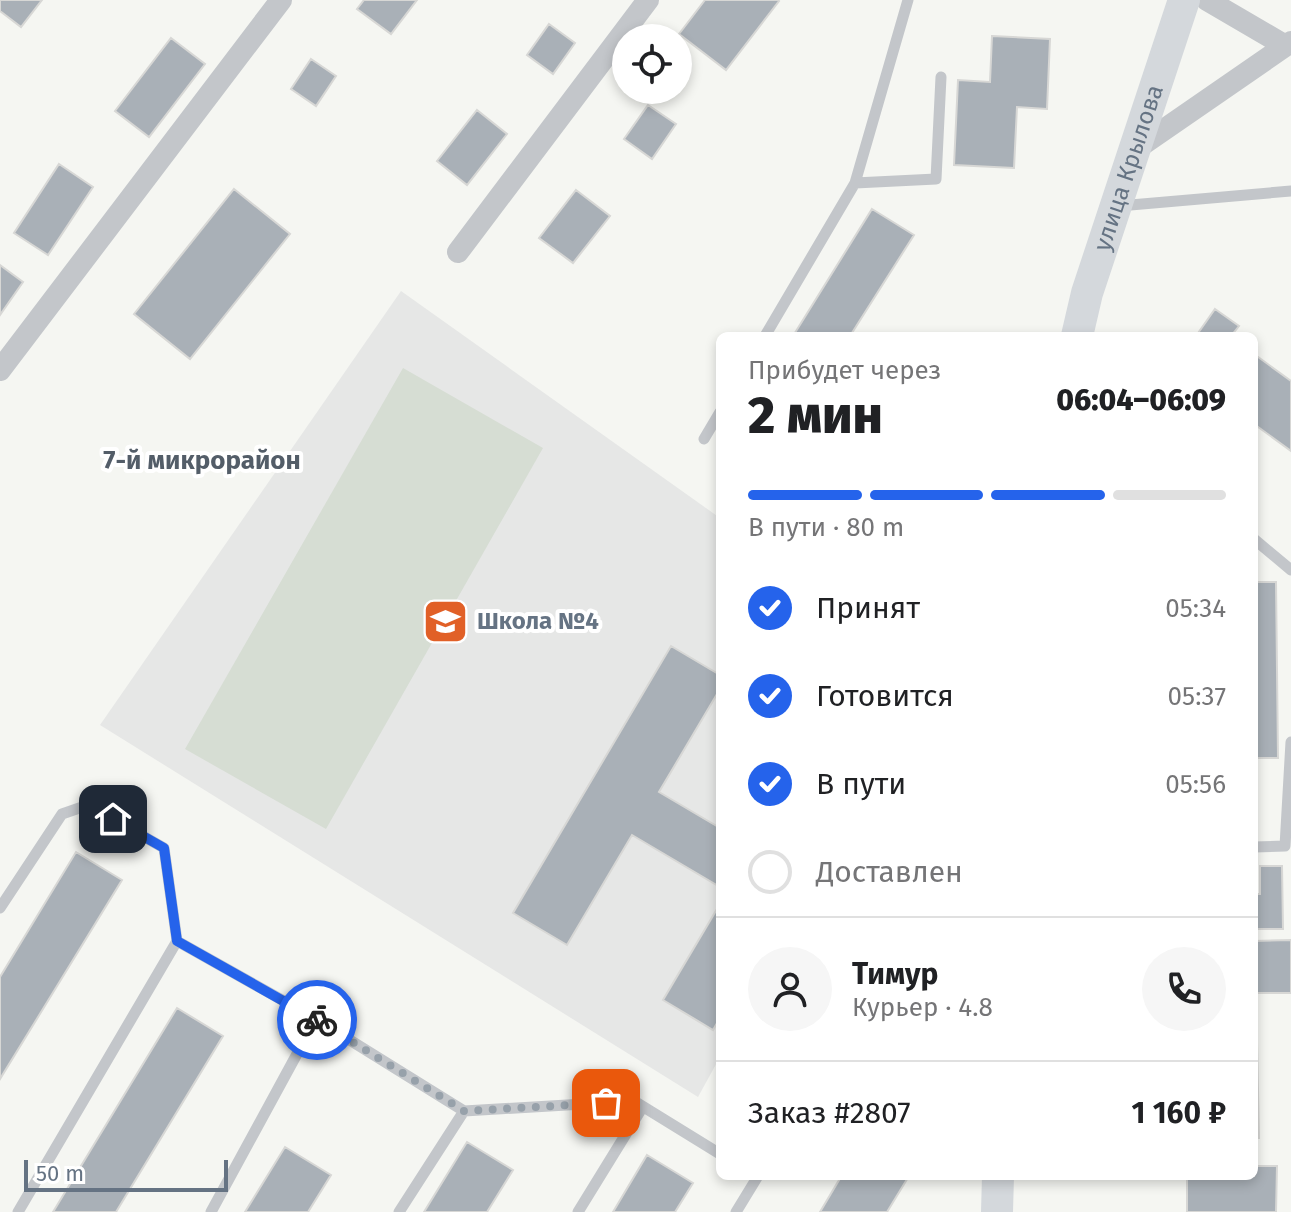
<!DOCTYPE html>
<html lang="ru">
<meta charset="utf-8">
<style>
body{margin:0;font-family:"Fira Sans",sans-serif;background:#f6f6f6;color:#202124;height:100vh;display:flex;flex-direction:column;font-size:30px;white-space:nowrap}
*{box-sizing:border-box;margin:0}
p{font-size:26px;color:#757577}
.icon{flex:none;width:44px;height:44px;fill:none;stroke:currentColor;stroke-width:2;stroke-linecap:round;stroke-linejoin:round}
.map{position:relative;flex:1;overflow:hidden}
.side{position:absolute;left:716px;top:332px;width:542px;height:848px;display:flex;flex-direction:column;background:#fff;border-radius:12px;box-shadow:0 4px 12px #0003}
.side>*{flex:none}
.fabs{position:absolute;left:612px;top:24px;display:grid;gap:16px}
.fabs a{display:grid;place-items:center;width:80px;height:80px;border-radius:50%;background:#fff;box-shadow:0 4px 12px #0003;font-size:40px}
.scale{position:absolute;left:24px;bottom:20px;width:204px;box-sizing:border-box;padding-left:8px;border:4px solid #657383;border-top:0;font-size:22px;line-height:28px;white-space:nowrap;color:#657383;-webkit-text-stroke:6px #fff;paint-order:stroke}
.pin{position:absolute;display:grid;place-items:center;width:68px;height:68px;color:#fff;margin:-34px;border-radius:16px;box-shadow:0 4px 12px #0006}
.courier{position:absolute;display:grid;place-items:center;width:80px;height:80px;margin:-40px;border:6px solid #2563eb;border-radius:50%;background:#fff;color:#222;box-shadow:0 2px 10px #0007}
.head em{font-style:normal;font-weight:800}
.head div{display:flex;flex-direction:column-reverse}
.head{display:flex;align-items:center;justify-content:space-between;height:136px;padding:0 32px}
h1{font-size:52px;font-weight:800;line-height:60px}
.bar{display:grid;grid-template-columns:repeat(4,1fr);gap:12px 8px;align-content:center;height:96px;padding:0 32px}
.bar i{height:10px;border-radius:6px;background:#e0e0e0}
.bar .current{background:#2563eb}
.bar p{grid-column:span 4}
.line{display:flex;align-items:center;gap:20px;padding:0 32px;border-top:2px solid #e0e0e0}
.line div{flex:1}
.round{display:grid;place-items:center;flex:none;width:84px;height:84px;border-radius:42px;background:#f6f6f6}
ol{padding:0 32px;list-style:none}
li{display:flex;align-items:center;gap:24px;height:88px}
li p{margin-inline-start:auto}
li .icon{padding:8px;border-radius:50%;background:#2563eb;color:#fff;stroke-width:4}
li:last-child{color:#757577}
li i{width:44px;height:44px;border:4px solid #e0e0e0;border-radius:50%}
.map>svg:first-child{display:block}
.built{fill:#e6e7e6}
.green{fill:#d6ddd3}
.building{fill:#a9b0b7;stroke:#d7d7d5;stroke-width:2}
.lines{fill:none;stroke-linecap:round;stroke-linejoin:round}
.service{stroke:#c3c6ca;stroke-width:11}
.minor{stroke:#c3c6ca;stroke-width:22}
.secondary{stroke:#d4d8dc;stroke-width:32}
.done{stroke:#97a1aa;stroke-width:8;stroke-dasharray:0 14.4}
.route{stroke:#2563eb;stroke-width:10}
.labels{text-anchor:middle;stroke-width:8;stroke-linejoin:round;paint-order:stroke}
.street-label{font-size:24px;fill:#657383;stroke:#fff}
.poi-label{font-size:24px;font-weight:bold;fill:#657383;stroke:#fff;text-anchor:start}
.neighbourhood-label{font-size:26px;font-weight:bold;fill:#535d68;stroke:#fff}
</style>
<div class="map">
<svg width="1291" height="1212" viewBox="0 0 1291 1212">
<rect width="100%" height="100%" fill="#f5f6f2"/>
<path class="built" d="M 401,291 L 720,518 L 720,1057 L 698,1097 L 100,725 Z"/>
<path class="green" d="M 403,368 L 543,448 L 326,829 L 185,749 Z"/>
<path class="building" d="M 0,0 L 42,0 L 21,27 L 0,11 Z
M 364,0 L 417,0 L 391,34 L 357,9 Z
M 705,0 L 778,0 L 779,1 L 726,70 L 679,34 Z
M 549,24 L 575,43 L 553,74 L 527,55 Z
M 992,36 L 1050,39 L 1047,109 L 1017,107 L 1014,168 L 954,165 L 958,80 L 990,82 Z
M 171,38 L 205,64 L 149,137 L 115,111 Z
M 311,59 L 336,76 L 316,106 L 291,89 Z
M 648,105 L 676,124 L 652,159 L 624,139 Z
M 477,110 L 507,134 L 467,185 L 437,161 Z
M 59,164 L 93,187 L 48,255 L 14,233 Z
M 234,189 L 290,234 L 190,359 L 134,314 Z
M 576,190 L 610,216 L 573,263 L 539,238 Z
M 872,209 L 914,235 L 850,336 L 793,336 Z
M 0,265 L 23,282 L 0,315 Z
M 1215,309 L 1239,326 L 1231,336 L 1196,336 Z
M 1254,354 L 1291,381 L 1291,451 L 1254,424 Z
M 1254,582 L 1276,582 L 1278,758 L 1254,758 Z
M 671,646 L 720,675 L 720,689 L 659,792 L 720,828 L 720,887 L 632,835 L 567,945 L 513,913 Z
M 76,852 L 122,880 L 0,1079 L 0,977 Z
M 1260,866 L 1282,866 L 1283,929 L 1254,929 L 1254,894 L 1260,894 Z
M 720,904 L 720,1018 L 713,1030 L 663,1000 Z
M 1291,940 L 1291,993 L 1256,993 L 1259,1138 L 1254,1138 L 1254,941 Z
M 177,1008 L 223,1036 L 116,1212 L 53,1212 Z
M 467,1142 L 513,1170 L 487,1212 L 424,1212 Z
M 285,1147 L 331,1175 L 308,1212 L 245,1212 Z
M 647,1155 L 693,1183 L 675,1212 L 613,1212 Z
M 1254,1166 L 1277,1166 L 1276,1212 L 1187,1212 L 1187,1176 L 1254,1176 Z
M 832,1176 L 909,1176 L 887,1212 L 820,1212 L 839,1180 Z"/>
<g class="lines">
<path class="service" d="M 855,183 L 936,179 L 941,77
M 1119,206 L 1291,191
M 765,336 L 855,183 L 908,0
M 704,439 L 720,412
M 1254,539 L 1291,570
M 1254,847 L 1285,846 L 1291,742
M 0,908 L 62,814 L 88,805 L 164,848 L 177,941 L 316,1019 L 464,1111 L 634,1101 L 720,1154
M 18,1212 L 177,941
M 211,1212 L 316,1019
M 399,1212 L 464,1111
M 578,1212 L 642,1108
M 736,1212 L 758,1176"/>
<path class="minor" d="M 1207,0 L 1284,45
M 1136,149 L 1291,42
M 458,252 L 648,0
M 0,370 L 281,0"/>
<g class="secondary">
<path id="s1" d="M 1077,336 L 1087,293 L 1184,0"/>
<path d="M 997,1212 L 998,1176"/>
</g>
</g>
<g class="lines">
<path class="done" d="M 317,1020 L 464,1111 L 606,1103"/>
<path class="route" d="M 113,819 L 164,848 L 177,941 L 317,1020"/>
</g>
<defs>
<symbol id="school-square" viewBox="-11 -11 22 22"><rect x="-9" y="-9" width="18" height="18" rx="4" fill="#e16027" stroke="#fff"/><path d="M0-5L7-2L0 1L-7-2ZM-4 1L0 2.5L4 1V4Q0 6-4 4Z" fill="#fff"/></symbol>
</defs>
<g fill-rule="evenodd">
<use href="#school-square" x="420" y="596" width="51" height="51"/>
</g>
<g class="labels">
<g class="street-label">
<text dy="8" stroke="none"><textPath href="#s1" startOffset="176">улица Крылова</textPath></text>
</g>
<g class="poi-label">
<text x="477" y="629">Школа №4</text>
</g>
<g class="neighbourhood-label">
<text x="202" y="469">7-й микрорайон</text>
</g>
</g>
</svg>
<div class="fabs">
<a><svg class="icon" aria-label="locate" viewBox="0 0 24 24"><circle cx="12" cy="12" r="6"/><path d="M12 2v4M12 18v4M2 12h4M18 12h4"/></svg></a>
</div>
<div class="scale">50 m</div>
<div class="pin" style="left:606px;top:1103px;background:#ea580c"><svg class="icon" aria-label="bag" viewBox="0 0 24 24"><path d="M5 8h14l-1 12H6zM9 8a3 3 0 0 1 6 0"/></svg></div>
<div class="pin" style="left:113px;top:819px;background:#1f2937"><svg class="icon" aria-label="home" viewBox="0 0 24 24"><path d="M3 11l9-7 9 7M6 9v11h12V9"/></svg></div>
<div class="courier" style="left:317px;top:1020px"><svg class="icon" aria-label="bike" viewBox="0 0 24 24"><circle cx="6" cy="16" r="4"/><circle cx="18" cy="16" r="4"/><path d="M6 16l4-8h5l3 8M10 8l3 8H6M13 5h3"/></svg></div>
<section class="side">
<div class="head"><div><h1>2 мин</h1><p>Прибудет через</p></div><em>06:04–06:09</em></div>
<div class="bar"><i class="current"></i><i class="current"></i><i class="current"></i><i></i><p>В пути · 80 m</p></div>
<ol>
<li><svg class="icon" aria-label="check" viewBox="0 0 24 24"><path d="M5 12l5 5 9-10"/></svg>Принят<p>05:34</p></li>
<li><svg class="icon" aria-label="check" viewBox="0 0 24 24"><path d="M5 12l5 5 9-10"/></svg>Готовится<p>05:37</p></li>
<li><svg class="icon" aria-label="check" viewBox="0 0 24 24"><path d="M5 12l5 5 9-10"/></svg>В пути<p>05:56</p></li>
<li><i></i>Доставлен</li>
</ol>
<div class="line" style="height:144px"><a class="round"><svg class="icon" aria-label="person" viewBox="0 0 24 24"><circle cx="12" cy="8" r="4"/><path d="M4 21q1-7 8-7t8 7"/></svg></a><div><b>Тимур</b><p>Курьер · 4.8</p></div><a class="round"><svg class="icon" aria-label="phone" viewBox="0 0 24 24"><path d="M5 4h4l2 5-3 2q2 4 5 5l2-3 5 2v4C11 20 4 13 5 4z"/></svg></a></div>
<div class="line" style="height:104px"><div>Заказ #2807</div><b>1 160 ₽</b></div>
</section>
</div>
